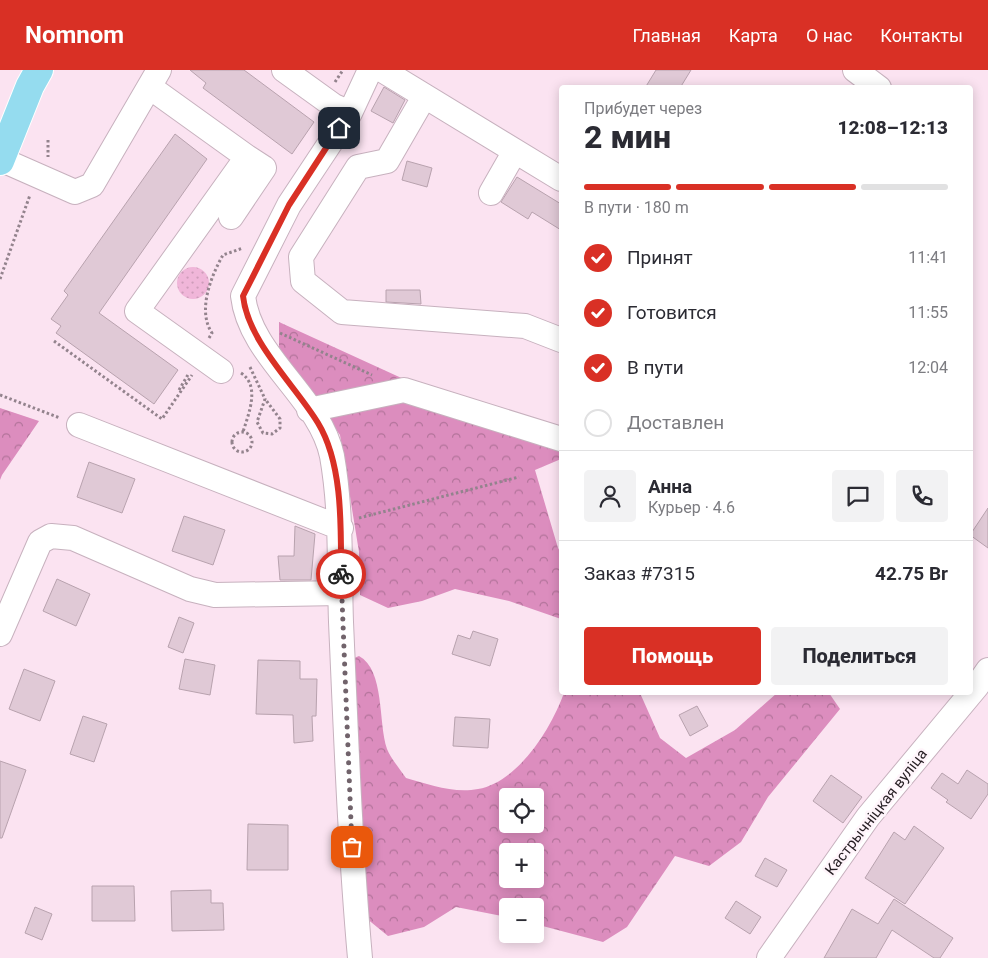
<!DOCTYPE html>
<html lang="ru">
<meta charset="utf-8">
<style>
body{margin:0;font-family:Roboto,sans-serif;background:#f2f2f3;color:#2b2b33;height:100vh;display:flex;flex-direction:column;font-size:19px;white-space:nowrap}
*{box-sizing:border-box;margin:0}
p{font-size:16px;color:#7c7c81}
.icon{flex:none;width:28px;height:28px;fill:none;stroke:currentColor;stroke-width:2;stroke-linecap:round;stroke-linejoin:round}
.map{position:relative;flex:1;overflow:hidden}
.side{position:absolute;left:559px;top:15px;width:414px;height:610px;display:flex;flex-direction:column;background:#fff;border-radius:5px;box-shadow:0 2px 12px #0003}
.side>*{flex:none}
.fabs{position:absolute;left:499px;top:718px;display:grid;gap:10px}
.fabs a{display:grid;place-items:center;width:45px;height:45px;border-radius:5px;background:#fff;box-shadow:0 2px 12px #0003;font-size:25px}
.pin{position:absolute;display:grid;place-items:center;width:42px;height:42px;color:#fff;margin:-21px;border-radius:10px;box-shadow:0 2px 8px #0006}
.courier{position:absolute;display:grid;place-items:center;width:50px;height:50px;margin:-25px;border:4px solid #d93025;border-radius:50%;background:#fff;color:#222;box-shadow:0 1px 6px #0007}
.overview em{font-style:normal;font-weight:800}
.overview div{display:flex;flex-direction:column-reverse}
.overview{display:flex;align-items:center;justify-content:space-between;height:85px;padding:0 25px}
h1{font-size:32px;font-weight:800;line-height:38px}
.bar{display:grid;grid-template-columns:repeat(4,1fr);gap:8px 5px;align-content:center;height:60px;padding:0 25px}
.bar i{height:6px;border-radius:4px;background:#e1e1e2}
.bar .active{background:#d93025}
.bar p{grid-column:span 4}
.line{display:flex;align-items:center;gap:12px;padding:0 25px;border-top:1px solid #e1e1e2}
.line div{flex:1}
.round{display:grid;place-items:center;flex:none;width:52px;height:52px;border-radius:5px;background:#f2f2f3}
ol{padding:0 25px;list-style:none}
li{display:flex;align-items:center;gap:15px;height:55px}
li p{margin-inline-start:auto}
li .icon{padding:5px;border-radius:50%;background:#d93025;color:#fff;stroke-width:4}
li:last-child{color:#7c7c81}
li i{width:28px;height:28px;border:2px solid #e1e1e2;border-radius:50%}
.button{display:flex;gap:10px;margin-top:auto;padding:10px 25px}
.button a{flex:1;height:58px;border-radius:5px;background:#d93025;color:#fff;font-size:20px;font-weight:800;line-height:58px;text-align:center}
.button a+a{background:#f2f2f3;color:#2b2b33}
header{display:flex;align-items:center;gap:30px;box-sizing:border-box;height:70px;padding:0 25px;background:#d93025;color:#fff}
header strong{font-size:24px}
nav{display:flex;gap:28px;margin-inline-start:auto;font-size:18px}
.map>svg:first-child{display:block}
.green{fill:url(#green-dots)}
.forest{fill:url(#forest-crowns);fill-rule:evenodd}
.building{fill:#e0c9d6;stroke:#b8a2ae}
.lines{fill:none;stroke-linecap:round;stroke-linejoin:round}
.minor-casing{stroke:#c7b1be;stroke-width:26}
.major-casing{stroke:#fff;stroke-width:30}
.path{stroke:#93838d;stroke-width:3;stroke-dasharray:2.5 2.5;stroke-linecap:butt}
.minor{stroke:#fff;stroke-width:24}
.major{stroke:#95dcef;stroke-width:28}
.done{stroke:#71636b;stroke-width:5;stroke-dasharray:0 9}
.route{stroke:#d93025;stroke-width:6}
.labels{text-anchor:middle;stroke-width:5;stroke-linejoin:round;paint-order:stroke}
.street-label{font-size:15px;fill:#261e23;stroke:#fff5fb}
</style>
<header>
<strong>Nomnom</strong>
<nav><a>Главная</a><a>Карта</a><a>О нас</a><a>Контакты</a></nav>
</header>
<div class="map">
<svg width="988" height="888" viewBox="0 0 988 888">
<defs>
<pattern id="green-dots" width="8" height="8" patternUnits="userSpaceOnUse" patternTransform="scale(1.25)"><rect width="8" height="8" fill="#f0b6d9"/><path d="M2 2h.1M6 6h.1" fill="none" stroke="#ce9cba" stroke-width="1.8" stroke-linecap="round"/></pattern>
<pattern id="forest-crowns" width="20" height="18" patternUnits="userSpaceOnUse" patternTransform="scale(1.25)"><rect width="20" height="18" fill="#dc8dbe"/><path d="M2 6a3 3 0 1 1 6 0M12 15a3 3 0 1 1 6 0" fill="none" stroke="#b2739a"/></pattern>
</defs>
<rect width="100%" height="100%" fill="#fbe3f1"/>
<path class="green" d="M177 213a16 16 0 1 1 32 0a16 16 0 1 1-32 0Z"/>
<path class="forest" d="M 279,252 L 408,311 L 561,361 L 561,389 L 535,400 L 558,478 L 561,483 L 561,549 L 509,531 L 455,519 L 422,531 L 388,538 L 360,525 L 359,482 L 340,365 L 279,281 Z
M 0,338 L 39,351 L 2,405 L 0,410 Z
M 359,586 C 385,600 378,653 387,679 C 391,689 400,699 406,708 C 428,714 454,724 478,719 C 518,712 551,659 564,623 L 640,623 L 660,668 L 686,688 L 735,660 L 777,623 L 829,623 L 840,639 L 768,727 L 741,772 L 709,796 L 675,786 L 627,857 L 603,872 L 535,854 L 535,836 L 508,836 L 507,847 L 456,837 L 424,857 L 388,866 L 366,848 L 354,588 ZM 508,726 L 535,726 L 535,754 L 508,754 ZM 508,781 L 535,781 L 535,809 L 508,809 Z"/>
<path class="building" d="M 190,0 L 244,0 L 314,52 L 292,84 L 203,18 L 206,13 Z
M 656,0 L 691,0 L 680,18 L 645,18 Z
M 384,17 L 405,30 L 393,53 L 371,41 Z
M 175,64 L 207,89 L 99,243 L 178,300 L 154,334 L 56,263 L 61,256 L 51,249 L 68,225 L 64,221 Z
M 407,91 L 432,98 L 427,117 L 402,110 Z
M 517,107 L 561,134 L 561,160 L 532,142 L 528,149 L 501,132 Z
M 386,220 L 420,220 L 421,234 L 386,232 Z
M 89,392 L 135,409 L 122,443 L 77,427 Z
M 988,438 L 988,478 L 970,465 Z
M 184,446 L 225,460 L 213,495 L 172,481 Z
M 295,456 L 315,464 L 311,510 L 280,510 L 278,486 L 294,486 Z
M 57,509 L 90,524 L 76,556 L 43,541 Z
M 179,547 L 194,553 L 183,583 L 168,577 Z
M 473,561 L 498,569 L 490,596 L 452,584 L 458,565 L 470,569 Z
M 185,589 L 215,595 L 210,625 L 179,619 Z
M 258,590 L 300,591 L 300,609 L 317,609 L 316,646 L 312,646 L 313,671 L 294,673 L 293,645 L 256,644 Z
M 24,599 L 55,611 L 40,651 L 9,639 Z
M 697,636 L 708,656 L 690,666 L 679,645 Z
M 83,646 L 107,654 L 94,692 L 70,684 Z
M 455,647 L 490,649 L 488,678 L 453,676 Z
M 0,691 L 26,700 L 2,768 L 0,768 Z
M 967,700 L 988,714 L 988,724 L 971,749 L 946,732 L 948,730 L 931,718 L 942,703 L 958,714 Z
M 831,705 L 862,727 L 843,753 L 813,731 Z
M 248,754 L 288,755 L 288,800 L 247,800 Z
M 914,756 L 944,778 L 905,834 L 865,808 L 894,762 L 905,770 Z
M 765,788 L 787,800 L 777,817 L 755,806 Z
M 92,816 L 134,816 L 135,851 L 92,851 Z
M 211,820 L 211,833 L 223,833 L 224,860 L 172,861 L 171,821 Z
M 894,829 L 953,868 L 940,888 L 934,888 L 892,860 L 876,888 L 824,888 L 852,839 L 878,854 Z
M 736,831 L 761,847 L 750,864 L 725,848 Z
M 35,837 L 52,844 L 42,870 L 25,863 Z"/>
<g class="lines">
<defs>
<path id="minor" d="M 284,0 L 334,36 L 350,43
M 382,0 L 561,109
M 855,0 L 879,18
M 151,18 L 247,87 L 137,241 L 221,301
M 424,27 L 387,91 L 358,97 L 301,187 L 303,211 L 342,242 L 525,256 L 561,270
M 0,89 L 75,122 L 92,115 L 159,0
M 491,123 L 515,81
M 231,147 L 264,98 L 247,87
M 309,340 L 404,320 L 561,369
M 79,355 L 341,458
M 0,564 L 40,472 L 51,466 L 73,468 L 190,519 L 215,525 L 341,523
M 360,888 C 350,776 346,664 341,552 C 339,495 342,443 332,386 C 320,327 250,287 243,226 L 289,135 L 350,43 L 370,0
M 769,888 L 868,747 L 977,616 L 988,600"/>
<path id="major" d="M 0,91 L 30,16 L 39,0"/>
</defs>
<use href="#minor" class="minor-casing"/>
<use href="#major" class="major-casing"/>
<path class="path" d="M 335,12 L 343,0
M 48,70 L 48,87
M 0,209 L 30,125
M 280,263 L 372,305
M 209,268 L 212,263 C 197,241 211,206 223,185 L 243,178
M 54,271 L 162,349 L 192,305
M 250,297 L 265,329 L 257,352 L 263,363 L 272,364 L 280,358 L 280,349 L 265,329
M 241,303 C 261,316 248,345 243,362
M 179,320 L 189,303
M 0,325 L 60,348
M232 372a10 10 0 1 1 20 0a10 10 0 1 1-20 0Z
M 359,448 L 519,407"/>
<use href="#minor" class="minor"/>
<use href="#major" class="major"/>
</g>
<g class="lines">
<path class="done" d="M 341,504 L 352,777"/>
<path class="route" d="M 339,58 L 289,135 L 243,226 C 248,272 295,315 318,353 C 343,394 341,458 341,504"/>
</g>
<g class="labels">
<g class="street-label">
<text transform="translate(876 742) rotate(-52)" y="5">Кастрычніцкая вуліца</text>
</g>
</g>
</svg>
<div class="fabs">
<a><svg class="icon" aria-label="locate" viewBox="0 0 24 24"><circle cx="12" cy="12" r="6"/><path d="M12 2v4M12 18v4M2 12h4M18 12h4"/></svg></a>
<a>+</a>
<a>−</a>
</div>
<div class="pin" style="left:352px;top:777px;background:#ea580c"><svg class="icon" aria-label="bag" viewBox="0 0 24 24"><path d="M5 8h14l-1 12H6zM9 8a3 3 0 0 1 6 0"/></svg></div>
<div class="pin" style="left:339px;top:58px;background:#1f2937"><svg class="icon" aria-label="home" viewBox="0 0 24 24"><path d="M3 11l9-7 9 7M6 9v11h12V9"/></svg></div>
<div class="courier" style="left:341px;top:504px"><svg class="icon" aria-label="bike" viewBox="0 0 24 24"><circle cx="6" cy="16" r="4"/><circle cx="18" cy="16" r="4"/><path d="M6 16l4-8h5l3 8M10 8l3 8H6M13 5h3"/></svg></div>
<section class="side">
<div class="overview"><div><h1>2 мин</h1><p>Прибудет через</p></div><em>12:08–12:13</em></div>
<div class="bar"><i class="active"></i><i class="active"></i><i class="active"></i><i></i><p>В пути · 180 m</p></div>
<ol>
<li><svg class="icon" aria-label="check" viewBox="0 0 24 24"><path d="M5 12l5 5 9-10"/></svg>Принят<p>11:41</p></li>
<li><svg class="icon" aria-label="check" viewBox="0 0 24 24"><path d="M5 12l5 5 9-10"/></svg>Готовится<p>11:55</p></li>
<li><svg class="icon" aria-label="check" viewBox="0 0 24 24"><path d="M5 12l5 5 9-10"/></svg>В пути<p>12:04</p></li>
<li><i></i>Доставлен</li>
</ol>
<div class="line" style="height:90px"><a class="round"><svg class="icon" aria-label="person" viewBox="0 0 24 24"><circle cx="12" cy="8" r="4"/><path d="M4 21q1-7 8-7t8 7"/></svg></a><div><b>Анна</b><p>Курьер · 4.6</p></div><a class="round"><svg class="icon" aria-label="chat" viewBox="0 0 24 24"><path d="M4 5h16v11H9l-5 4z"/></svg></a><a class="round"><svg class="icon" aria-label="phone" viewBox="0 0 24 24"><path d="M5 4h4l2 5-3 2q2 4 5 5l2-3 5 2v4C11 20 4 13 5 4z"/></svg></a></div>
<div class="line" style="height:65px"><div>Заказ #7315</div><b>42.75 Br</b></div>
<div class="button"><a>Помощь</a><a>Поделиться</a></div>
</section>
</div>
